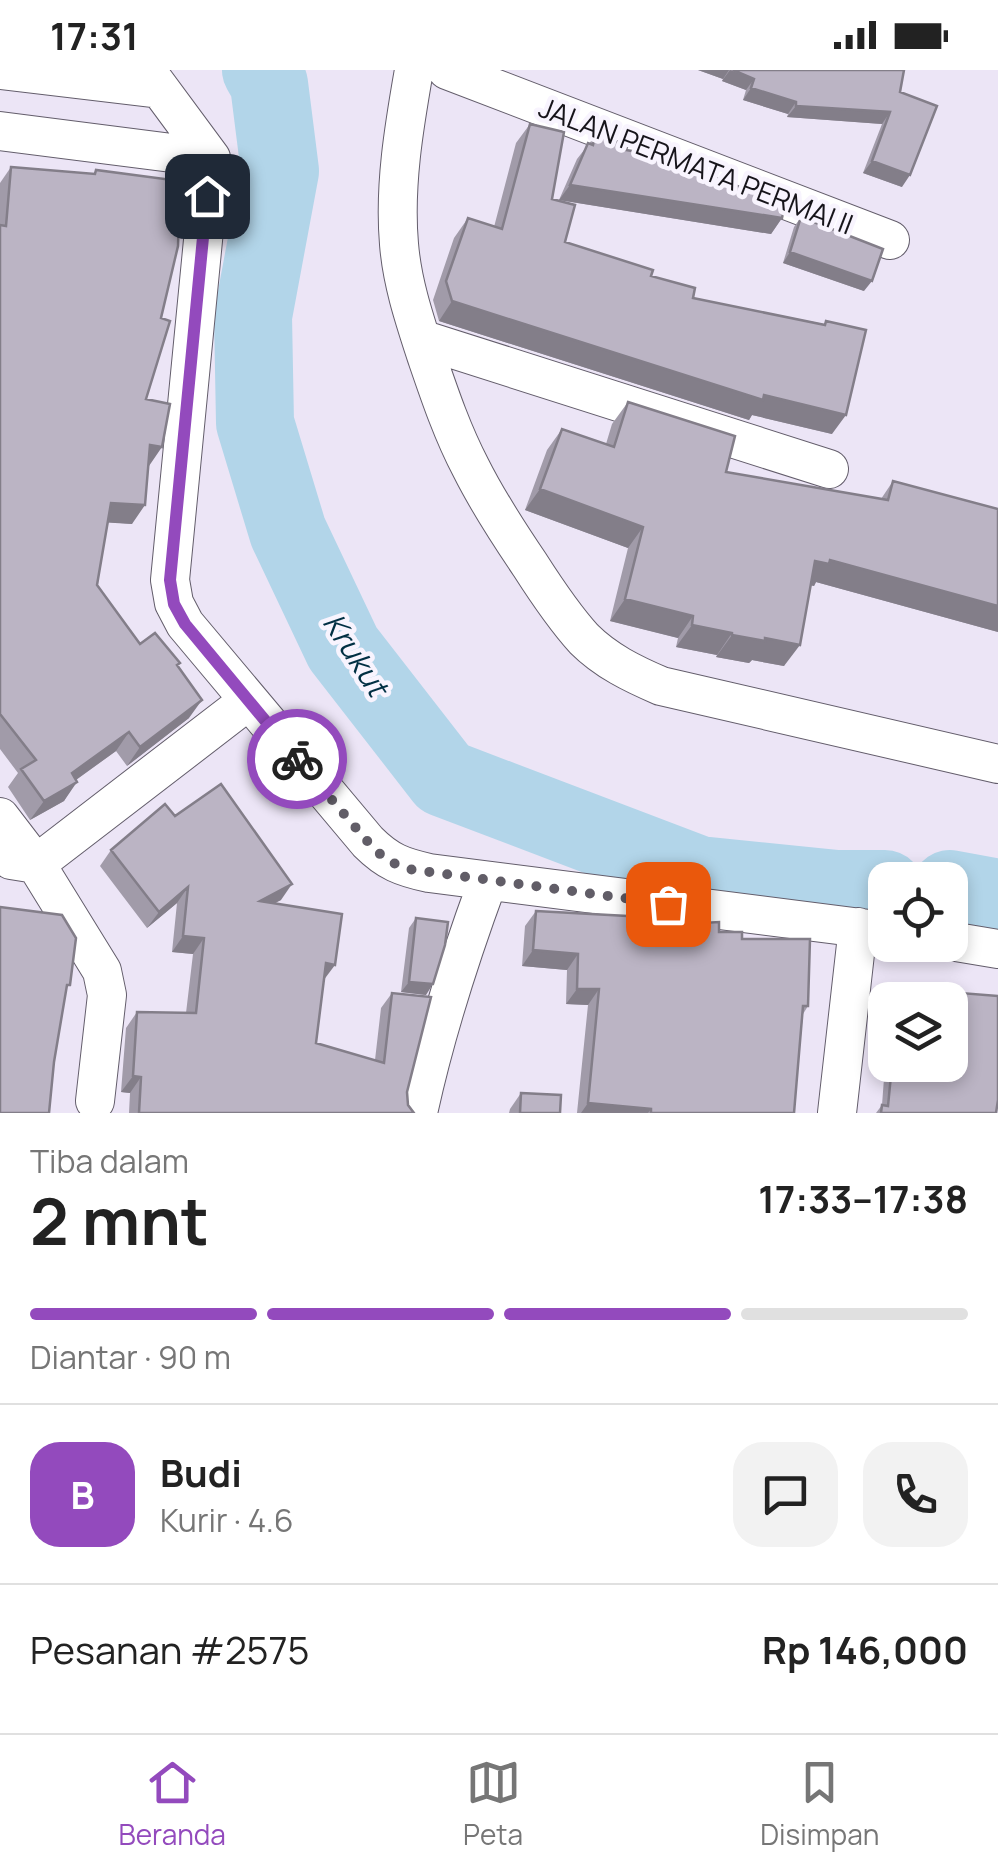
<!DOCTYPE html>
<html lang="id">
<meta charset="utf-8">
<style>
body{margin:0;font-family:Manrope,sans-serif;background:#f2f2f2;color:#222;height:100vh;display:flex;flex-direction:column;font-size:38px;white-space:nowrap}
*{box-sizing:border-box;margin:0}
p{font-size:32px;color:#767676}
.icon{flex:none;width:55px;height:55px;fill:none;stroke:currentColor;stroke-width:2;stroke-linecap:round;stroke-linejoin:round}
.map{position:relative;height:1043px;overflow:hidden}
.sheet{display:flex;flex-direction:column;background:#fff;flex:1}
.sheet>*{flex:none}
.buttons{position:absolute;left:868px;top:792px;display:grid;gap:20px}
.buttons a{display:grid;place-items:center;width:100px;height:100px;border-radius:20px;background:#fff;box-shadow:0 5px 15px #0003;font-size:50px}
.pin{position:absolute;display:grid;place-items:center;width:85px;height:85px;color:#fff;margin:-42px;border-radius:20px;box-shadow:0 5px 15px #0006}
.courier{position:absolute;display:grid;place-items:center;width:100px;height:100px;margin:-50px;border:8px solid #934abd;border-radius:50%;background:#fff;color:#222;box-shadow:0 2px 12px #0007}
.head em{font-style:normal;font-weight:700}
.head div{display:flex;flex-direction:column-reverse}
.head{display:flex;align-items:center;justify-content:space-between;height:170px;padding:0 30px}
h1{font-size:65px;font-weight:700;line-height:75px}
.bar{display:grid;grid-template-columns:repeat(4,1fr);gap:15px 10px;align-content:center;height:120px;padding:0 30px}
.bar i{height:12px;border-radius:8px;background:#e0e0e0}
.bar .on{background:#934abd}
.bar p{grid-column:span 4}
.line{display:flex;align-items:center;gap:25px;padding:0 30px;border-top:2px solid #e0e0e0}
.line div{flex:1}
.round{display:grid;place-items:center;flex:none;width:105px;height:105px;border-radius:30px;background:#f2f2f2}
.status{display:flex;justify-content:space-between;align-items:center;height:70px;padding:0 50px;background:#fff;direction:ltr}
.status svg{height:28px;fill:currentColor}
.dock{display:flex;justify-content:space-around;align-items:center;height:140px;border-top:2px solid #e0e0e0;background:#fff;font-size:28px;color:#767676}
.dock a{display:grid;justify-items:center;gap:5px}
.dock .on{color:#934abd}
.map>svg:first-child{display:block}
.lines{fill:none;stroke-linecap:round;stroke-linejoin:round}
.river{stroke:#b2d5e9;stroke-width:78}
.street-casing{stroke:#635d6b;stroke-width:40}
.street{stroke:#fff;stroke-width:38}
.wall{fill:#a19ba9}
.shaded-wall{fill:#837e89}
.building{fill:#bbb4c4;stroke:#837e89;stroke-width:2.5}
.done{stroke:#615d67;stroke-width:10;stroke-dasharray:0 18}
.route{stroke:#934abd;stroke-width:12}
.labels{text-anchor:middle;stroke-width:9;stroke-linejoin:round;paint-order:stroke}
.street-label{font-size:28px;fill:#16141a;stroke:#f8f4fe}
.water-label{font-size:30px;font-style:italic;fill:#002f43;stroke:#f8f4fe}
</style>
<div class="status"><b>17:31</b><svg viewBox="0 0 49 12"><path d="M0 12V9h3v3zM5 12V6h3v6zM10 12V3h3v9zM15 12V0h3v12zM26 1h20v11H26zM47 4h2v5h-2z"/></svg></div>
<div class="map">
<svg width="998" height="1043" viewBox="0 0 998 1043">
<rect width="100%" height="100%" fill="#ece5f6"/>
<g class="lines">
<path class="river" d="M 261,0 L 269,14 L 280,101 L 253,246 L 255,353 L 288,462 L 343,578 L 444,708 L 699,805 L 837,819 L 885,819
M 950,819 L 998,828"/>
<defs>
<path id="street" d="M 1,0 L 160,19
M 146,0 L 211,88 L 170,510 L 174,533 L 185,554 L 368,772 C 388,792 402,797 429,803 L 885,861
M 414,0 C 404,57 394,116 399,174 C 402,212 414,248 426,285 C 439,323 452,362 471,398 C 488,432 509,464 530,495 C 546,520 564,547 584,569 C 606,591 633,604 661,616 L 998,694
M 447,0 L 890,170
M 0,61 L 211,88
M 421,269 L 829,399
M 0,747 L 36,794 L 102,901 L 107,925 L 95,1031
M 11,790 L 36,794 L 248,631
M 950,871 L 998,879
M 418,1043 C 435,964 460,887 488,811
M 837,1043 L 858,857"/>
</defs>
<use href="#street" class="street-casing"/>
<use href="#street" class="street"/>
</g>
<path class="wall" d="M 698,0 L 904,0 L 900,22 L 902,117 L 863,103 L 882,54 L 787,47 L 788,44 L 743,30 L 746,20 L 722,11 L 723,9 Z
M 530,54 L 565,172 L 651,206 L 693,228 L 824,254 L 826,251 L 832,364 L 752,345 L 749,350 L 439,251 L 433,230 L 454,168 L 468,148 L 494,157 L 516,73 Z
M 595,66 L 626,80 L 782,148 L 771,164 L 559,130 L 577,89 Z
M 11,97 L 93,104 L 96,100 L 161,248 L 146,329 L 148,396 L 132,454 L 108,452 L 97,515 L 140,574 L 178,596 L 189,648 L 127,696 L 116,681 L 76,710 L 64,731 L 30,750 L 8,717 L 18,703 L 0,679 L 0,113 Z
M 801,147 L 864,221 L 783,193 L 794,157 Z
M 628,332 L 726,402 L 881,429 L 893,411 L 998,439 L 998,562 L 816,512 L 814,516 L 811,515 L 784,596 L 752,590 L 749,593 L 716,587 L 717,585 L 676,577 L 678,568 L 610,551 L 628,478 L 525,440 L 547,380 L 562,359 L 606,374 L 612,354 Z
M 175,746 L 281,830 L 274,833 L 324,910 L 316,973 L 375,990 L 381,938 L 392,923 L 408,1035 L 414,1043 L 129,1043 L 130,1023 L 121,1022 L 126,958 L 137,942 L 186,943 L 193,884 L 172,882 L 177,833 L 147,858 L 100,796 L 111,780 Z
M 536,841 L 685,854 L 742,869 L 808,936 L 803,944 L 794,1043 L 577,1043 L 588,935 L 566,934 L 567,900 L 522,896 L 525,856 Z
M 416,848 L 426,925 L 401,922 L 409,858 Z
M 902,914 L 947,922 L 996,1043 L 876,1043 L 882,1035 L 885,995 L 950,995 L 950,930 L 894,930 L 895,924 Z
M 521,1023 L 560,1043 L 509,1043 L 510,1039 Z"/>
<path class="shaded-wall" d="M 698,0 L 729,0 L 723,9 Z
M 730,0 L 754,9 L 746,20 L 722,11 Z
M 751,18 L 796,32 L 788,44 L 743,30 Z
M 796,36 L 890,42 L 882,54 L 787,47 Z
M 872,91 L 910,105 L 902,117 L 863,103 Z
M 570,115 L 782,148 L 771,164 L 559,130 Z
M 790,182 L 872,211 L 864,221 L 783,193 Z
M 452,231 L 764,325 L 846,345 L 832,364 L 752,345 L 749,350 L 439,251 Z
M 150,375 L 162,377 L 149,396 Z
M 540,419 L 643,457 L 628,478 L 525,440 Z
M 111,433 L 145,435 L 132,454 L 98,452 Z
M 830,490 L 998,536 L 998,562 L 816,512 L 814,516 L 800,513 L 815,491 Z
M 625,529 L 693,546 L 678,568 L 610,551 Z
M 692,555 L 732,563 L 717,585 L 676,577 Z
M 732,565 L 765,568 L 800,575 L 784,596 L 752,590 L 749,593 L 716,587 Z
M 202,630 L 189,648 L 127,696 L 140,677 Z
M 129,662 L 116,681 L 59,722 L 72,703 Z
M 77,712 L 64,731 L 30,750 L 44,731 Z
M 292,814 L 281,830 L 249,847 L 260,831 Z
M 188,817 L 177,833 L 147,858 L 159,842 Z
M 183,866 L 204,868 L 193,884 L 172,882 Z
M 533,880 L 578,884 L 567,900 L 522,896 Z
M 326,893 L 335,895 L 323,911 Z
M 409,912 L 433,914 L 426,925 L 401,922 Z
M 577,919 L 599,919 L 588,935 L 566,934 Z
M 133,1006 L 141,1007 L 130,1023 L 121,1022 Z
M 588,1033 L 651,1039 L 648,1043 L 581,1043 Z"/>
<path class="building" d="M 733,0 L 904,0 L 900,22 L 937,36 L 910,105 L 872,91 L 890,42 L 796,36 L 796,32 L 751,18 L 754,9 Z
M 530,54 L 564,62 L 552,129 L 575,135 L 565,172 L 653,200 L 651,206 L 695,218 L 693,228 L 825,255 L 826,251 L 866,260 L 846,345 L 764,325 L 763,330 L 452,231 L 446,211 L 468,148 L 502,159 Z
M 595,66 L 628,74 L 626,80 L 656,85 L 785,134 L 782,148 L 570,115 L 588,73 L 593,75 Z
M 11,97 L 95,104 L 96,100 L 180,111 L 178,176 L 161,248 L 170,251 L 146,329 L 170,334 L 162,377 L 150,375 L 145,435 L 111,433 L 97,515 L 140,574 L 155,563 L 180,593 L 177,595 L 202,630 L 140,677 L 129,662 L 72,703 L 77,712 L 44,731 L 21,699 L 36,690 L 0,644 L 0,155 L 6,156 Z
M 801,147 L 883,179 L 872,211 L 790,182 Z
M 628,332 L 735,366 L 726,402 L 888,430 L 893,411 L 998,439 L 998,536 L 830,490 L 829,494 L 815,491 L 800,575 L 765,568 L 765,571 L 732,565 L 732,563 L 692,555 L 693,546 L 625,529 L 643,457 L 540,419 L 562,359 L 614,377 Z
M 221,714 L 292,814 L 260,831 L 342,844 L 335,895 L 326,893 L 316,973 L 384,993 L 392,923 L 431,927 L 407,1022 L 408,1035 L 414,1043 L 139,1043 L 141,1007 L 133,1006 L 137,942 L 196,943 L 204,868 L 183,866 L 188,817 L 159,842 L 111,780 L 165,734 L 175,746 Z
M 0,837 L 62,845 L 76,868 L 70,915 L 67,915 L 54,992 L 49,1043 L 0,1043 Z
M 536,841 L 664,848 L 665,853 L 685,851 L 685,854 L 719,852 L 719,862 L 742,862 L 742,869 L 810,869 L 808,936 L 803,936 L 794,1043 L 651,1043 L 651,1039 L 588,1033 L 599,919 L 577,919 L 578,884 L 533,880 Z
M 416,848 L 448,852 L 445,875 L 433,914 L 409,912 Z
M 902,914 L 948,919 L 947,922 L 998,926 L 998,1030 L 996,1043 L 881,1043 L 882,1035 L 888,1036 L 892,995 L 950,995 L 950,930 L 900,930 Z
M 521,1023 L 561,1025 L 560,1043 L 520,1043 Z"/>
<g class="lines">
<path class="done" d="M 297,689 L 368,772 L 386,790 L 408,799 L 668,834"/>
<path class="route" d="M 207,126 L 170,510 L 174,534 L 185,554 L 297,689"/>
</g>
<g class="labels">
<g class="street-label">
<text transform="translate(696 96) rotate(21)" y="10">JALAN PERMATA PERMAI II</text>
</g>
<g class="water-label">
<text transform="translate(355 585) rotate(57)" y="10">Krukut</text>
</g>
</g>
</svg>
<div class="buttons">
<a><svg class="icon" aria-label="locate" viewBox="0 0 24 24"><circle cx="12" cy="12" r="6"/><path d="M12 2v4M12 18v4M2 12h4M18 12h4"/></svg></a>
<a><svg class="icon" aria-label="layers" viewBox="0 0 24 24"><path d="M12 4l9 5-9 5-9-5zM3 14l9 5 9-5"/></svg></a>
</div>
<div class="pin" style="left:668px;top:834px;background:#ea580c"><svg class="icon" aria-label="bag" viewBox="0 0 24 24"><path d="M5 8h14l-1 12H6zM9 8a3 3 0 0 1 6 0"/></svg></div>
<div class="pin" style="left:207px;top:126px;background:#1f2937"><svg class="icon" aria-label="home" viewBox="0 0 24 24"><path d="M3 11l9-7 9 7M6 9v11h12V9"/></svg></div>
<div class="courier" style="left:297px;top:689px"><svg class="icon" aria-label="bike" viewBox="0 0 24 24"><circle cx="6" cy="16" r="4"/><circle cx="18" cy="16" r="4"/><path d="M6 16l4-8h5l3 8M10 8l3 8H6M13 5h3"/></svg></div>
</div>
<section class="sheet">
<div class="head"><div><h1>2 mnt</h1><p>Tiba dalam</p></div><em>17:33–17:38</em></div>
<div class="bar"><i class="on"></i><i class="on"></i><i class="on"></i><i></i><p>Diantar · 90 m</p></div>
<div class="line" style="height:180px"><b class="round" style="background:#934abd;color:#fff">B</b><div><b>Budi</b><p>Kurir · 4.6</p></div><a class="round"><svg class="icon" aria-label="chat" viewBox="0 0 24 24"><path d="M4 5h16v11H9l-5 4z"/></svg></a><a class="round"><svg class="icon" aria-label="phone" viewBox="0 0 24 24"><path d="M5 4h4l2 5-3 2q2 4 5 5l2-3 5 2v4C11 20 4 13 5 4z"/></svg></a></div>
<div class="line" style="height:130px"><div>Pesanan #2575</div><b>Rp 146,000</b></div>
</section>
<nav class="dock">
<a class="on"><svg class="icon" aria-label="home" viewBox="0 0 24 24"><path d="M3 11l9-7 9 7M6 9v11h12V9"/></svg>Beranda</a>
<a><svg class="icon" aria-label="map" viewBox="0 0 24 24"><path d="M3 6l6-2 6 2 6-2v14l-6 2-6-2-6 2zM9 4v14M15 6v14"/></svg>Peta</a>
<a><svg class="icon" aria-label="saved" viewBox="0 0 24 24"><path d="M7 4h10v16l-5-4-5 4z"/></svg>Disimpan</a>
</nav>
